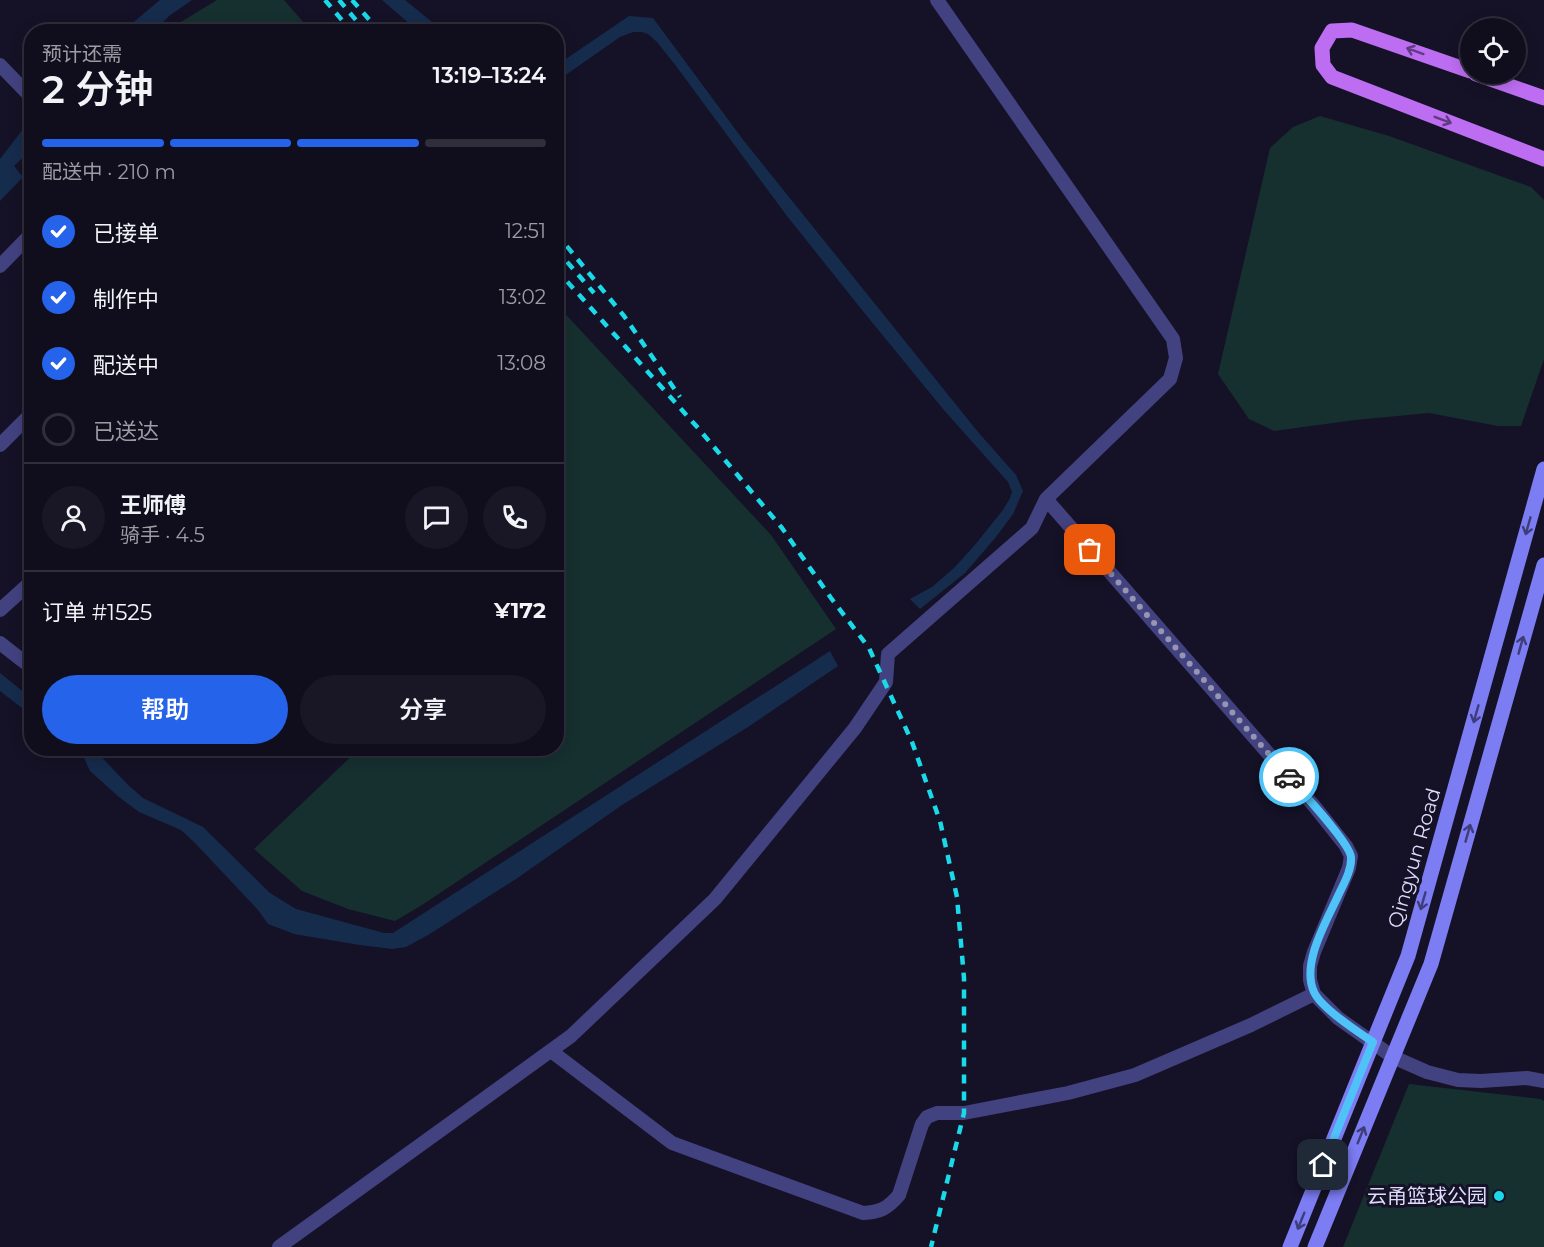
<!DOCTYPE html>
<html lang="zh">
<meta charset="utf-8">
<style>
body{margin:0;font-family:Montserrat,"Noto Sans SC",sans-serif;background:#191726;color:#f1f3f6;height:100vh;display:flex;flex-direction:column;font-size:22px;white-space:nowrap}
*{box-sizing:border-box;margin:0}
p{font-size:20px;color:#9c9ca4}
.icon{flex:none;width:33px;height:33px;fill:none;stroke:currentColor;stroke-width:2;stroke-linecap:round;stroke-linejoin:round}
.map{position:relative;flex:1;overflow:hidden}
.panel{position:absolute;left:24px;top:24px;width:540px;height:732px;display:flex;flex-direction:column;background:#100e1d;border-radius:24px;box-shadow:0 3px 15px #0003,0 0 0 2px #302e3b}
.panel>*{flex:none}
.fabs{position:absolute;left:1460px;top:18px;display:grid;gap:12px}
.fabs a{display:grid;place-items:center;width:66px;height:66px;border-radius:50%;background:#100e1d;box-shadow:0 3px 15px #0003,0 0 0 2px #302e3b;font-size:30px}
.pin{position:absolute;display:grid;place-items:center;width:51px;height:51px;color:#fff;margin:-26px;border-radius:12px;box-shadow:0 3px 9px #0006}
.courier{position:absolute;display:grid;place-items:center;width:60px;height:60px;margin:-30px;border:4px solid #4fc3f7;border-radius:50%;background:#fff;color:#222;box-shadow:0 2px 8px #0007}
.headline em{font-style:normal;font-weight:600}
.headline div{display:flex;flex-direction:column-reverse}
.headline{display:flex;align-items:center;justify-content:space-between;height:102px;padding:0 18px}
h1{font-size:39px;font-weight:600;line-height:45px}
.bar{display:grid;grid-template-columns:repeat(4,1fr);gap:9px 6px;align-content:center;height:72px;padding:0 18px}
.bar i{height:8px;border-radius:4px;background:#302e3b}
.bar .active{background:#2563eb}
.bar p{grid-column:span 4}
.line{display:flex;align-items:center;gap:15px;padding:0 18px;border-top:2px solid #302e3b}
.line div{flex:1}
.round{display:grid;place-items:center;flex:none;width:63px;height:63px;border-radius:32px;background:#191726}
ol{padding:0 18px;list-style:none}
li{display:flex;align-items:center;gap:18px;height:66px}
li p{margin-inline-start:auto}
li .icon{padding:6px;border-radius:50%;background:#2563eb;color:#fff;stroke-width:4}
li:last-child{color:#9c9ca4}
li i{width:33px;height:33px;border:3px solid #302e3b;border-radius:50%}
.cta{display:flex;gap:12px;margin-top:auto;padding:12px 18px}
.cta a{flex:1;height:69px;border-radius:36px;background:#2563eb;color:#fff;font-size:24px;font-weight:600;line-height:69px;text-align:center}
.cta a+a{background:#191726;color:#f1f3f6}
.map>svg:first-child{display:block}
.green{fill:#16302f}
.water{fill:#162c4d}
.lines{fill:none;stroke-linecap:round;stroke-linejoin:round}
.street{stroke:#434281;stroke-width:14}
.secondary{stroke:#7c7cf3;stroke-width:15}
.primary{stroke:#bd6df1;stroke-width:15}
.rail{stroke:#1ad9e9;stroke-width:4.5;stroke-dasharray:9 8;stroke-linecap:butt}
.oneway{stroke:#613b82}
.oneway2{stroke:#3e3c79}
.done{stroke:#9895b1;stroke-width:6;stroke-dasharray:0 10.8}
.route{stroke:#4fc3f7;stroke-width:8}
.poi-dot{fill:#1ad9e9;stroke:#151227;stroke-width:2}
.labels{text-anchor:middle;stroke-width:6;stroke-linejoin:round;paint-order:stroke}
.street-label{font-size:20px;fill:#dedbfc;stroke:#151227}
.poi-label{font-size:20px;fill:#dedbfc;stroke:#151227;text-anchor:end}
</style>
<div class="map">
<svg width="1544" height="1247" viewBox="0 0 1544 1247">
<rect width="100%" height="100%" fill="#151227"/>
<path class="green" d="M 217,0 L 284,0 L 311,31 L 193,31 L 179,23 Z
M 1320,116 L 1389,136 L 1531,187 L 1544,200 L 1544,359 L 1521,426 L 1498,426 L 1429,413 L 1355,420 L 1274,431 L 1249,419 L 1218,374 L 1270,148 L 1293,127 Z
M 557,305 L 771,535 L 836,629 L 422,905 L 395,921 L 348,909 L 302,891 L 254,849 L 359,749 L 556,748 Z
M 1409,1084 L 1541,1099 L 1544,1101 L 1544,1247 L 1343,1247 Z"/>
<path class="water" d="M 160,0 L 192,0 L 169,16 L 154,31 L 123,31 Z
M 382,0 L 405,0 L 443,31 L 418,31 Z
M 629,16 L 653,18 L 744,141 L 978,432 L 1016,475 L 1023,491 L 1013,514 L 996,537 L 965,573 L 920,609 L 910,599 L 932,587 L 954,568 L 974,546 L 1003,510 L 1010,498 L 1012,492 L 1008,482 L 943,409 L 862,310 L 787,216 L 676,66 L 657,42 L 648,34 L 642,32 L 633,32 L 620,37 L 557,81 L 557,65 Z
M 31,119 L 31,150 L 14,166 L 23,177 L 0,201 L 0,159 Z
M 830,651 L 838,666 L 748,727 L 622,805 L 516,879 L 428,935 L 406,947 L 392,949 L 360,945 L 294,934 L 268,924 L 258,910 L 195,843 L 181,830 L 139,812 L 119,797 L 90,771 L 83,755 L 74,749 L 94,749 L 128,785 L 143,798 L 203,827 L 270,893 L 296,909 L 384,933 L 393,933 Z
M 0,673 L 31,698 L 31,715 L 0,691 Z"/>
<g class="lines">
<path class="street" d="M 937,0 L 1173,339 L 1176,358 L 1170,379 L 1046,499 L 1315,807 L 1346,846 L 1351,856 L 1349,868 L 1314,952 L 1310,966 L 1310,980 L 1314,994 L 1338,1018 L 1393,1057 L 1427,1072 L 1458,1080 L 1481,1081 L 1527,1078 L 1544,1081
M 0,65 L 32,98
M 0,266 L 32,233
M 0,445 L 32,413
M 0,610 L 32,581
M 0,643 L 32,668
M 551,1051 L 672,1143 L 863,1213 C 880,1212 887,1209 899,1195 L 922,1124 L 927,1117 L 937,1113 L 964,1113 L 1068,1093 L 1135,1075 L 1251,1025 L 1314,994
M 279,1247 L 571,1036 L 715,899 L 855,728 L 886,682 L 888,654 L 1032,528 L 1046,499"/>
<path class="secondary" d="M 1290,1247 L 1408,956 L 1544,469
M 1315,1247 L 1431,964 L 1544,565"/>
<path class="primary" d="M 1470,71 L 1352,30 L 1332,31 L 1322,48 L 1323,65 L 1332,77 L 1544,159
M 1476,74 L 1544,98"/>
<path class="rail" d="M 325,0 L 352,32
M 339,0 L 366,32
M 352,0 L 380,32
M 556,233 L 624,316 L 680,397
M 556,249 L 594,293
M 556,269 L 698,428 L 782,528 L 831,598 L 869,648 L 912,742 L 940,821 L 957,897 L 964,978 L 964,1113 L 931,1247"/>
</g>
<defs><path id="oneway-shaft" d="M-6 0H5M1.5-3L5.5 0L1.5 3" fill="none" stroke-width="1.6" stroke-linecap="round" stroke-linejoin="round" transform="scale(1.5)"/></defs>
<g class="oneway">
<use href="#oneway-shaft" transform="translate(1415 51) rotate(-160)"/>
<use href="#oneway-shaft" transform="translate(1443 120) rotate(21)"/>
</g>
<g class="oneway2">
<use href="#oneway-shaft" transform="translate(1528 526) rotate(106)"/>
<use href="#oneway-shaft" transform="translate(1521 645) rotate(-74)"/>
<use href="#oneway-shaft" transform="translate(1476 714) rotate(106)"/>
<use href="#oneway-shaft" transform="translate(1468 833) rotate(-74)"/>
<use href="#oneway-shaft" transform="translate(1423 901) rotate(106)"/>
<use href="#oneway-shaft" transform="translate(1361 1135) rotate(-68)"/>
<use href="#oneway-shaft" transform="translate(1301 1221) rotate(112)"/>
</g>
<g class="lines">
<path class="done" d="M 1090,550 L 1289,777"/>
<path class="route" d="M 1289,777 C 1300,790 1350,843 1351,857 C 1352,870 1343,885 1338,896 C 1326,922 1301,964 1314,992 C 1321,1008 1358,1032 1373,1042 L 1323,1165"/>
</g>
<circle class="poi-dot" cx="1499" cy="1196" r="6"/>
<g class="labels">
<g class="street-label">
<text transform="translate(1414 858) rotate(-74)" y="7">Qingyun Road</text>
</g>
<g class="poi-label">
<text x="1487" y="1203">云甬篮球公园</text>
</g>
</g>
</svg>
<div class="fabs">
<a><svg class="icon" aria-label="locate" viewBox="0 0 24 24"><circle cx="12" cy="12" r="6"/><path d="M12 2v4M12 18v4M2 12h4M18 12h4"/></svg></a>
</div>
<div class="pin" style="left:1090px;top:550px;background:#ea580c"><svg class="icon" aria-label="bag" viewBox="0 0 24 24"><path d="M5 8h14l-1 12H6zM9 8a3 3 0 0 1 6 0"/></svg></div>
<div class="pin" style="left:1323px;top:1165px;background:#1f2937"><svg class="icon" aria-label="home" viewBox="0 0 24 24"><path d="M3 11l9-7 9 7M6 9v11h12V9"/></svg></div>
<div class="courier" style="left:1289px;top:777px"><svg class="icon" aria-label="car" viewBox="0 0 24 24"><path d="M5 17H2v-5l4-1 3-4h7l3 4 3 1v5h-3M9 17h6M6 11h13"/><circle cx="7" cy="17" r="2"/><circle cx="17" cy="17" r="2"/></svg></div>
<section class="panel">
<div class="headline"><div><h1>2 分钟</h1><p>预计还需</p></div><em>13:19–13:24</em></div>
<div class="bar"><i class="active"></i><i class="active"></i><i class="active"></i><i></i><p>配送中 · 210 m</p></div>
<ol>
<li><svg class="icon" aria-label="check" viewBox="0 0 24 24"><path d="M5 12l5 5 9-10"/></svg>已接单<p>12:51</p></li>
<li><svg class="icon" aria-label="check" viewBox="0 0 24 24"><path d="M5 12l5 5 9-10"/></svg>制作中<p>13:02</p></li>
<li><svg class="icon" aria-label="check" viewBox="0 0 24 24"><path d="M5 12l5 5 9-10"/></svg>配送中<p>13:08</p></li>
<li><i></i>已送达</li>
</ol>
<div class="line" style="height:108px"><a class="round"><svg class="icon" aria-label="person" viewBox="0 0 24 24"><circle cx="12" cy="8" r="4"/><path d="M4 21q1-7 8-7t8 7"/></svg></a><div><b>王师傅</b><p>骑手 · 4.5</p></div><a class="round"><svg class="icon" aria-label="chat" viewBox="0 0 24 24"><path d="M4 5h16v11H9l-5 4z"/></svg></a><a class="round"><svg class="icon" aria-label="phone" viewBox="0 0 24 24"><path d="M5 4h4l2 5-3 2q2 4 5 5l2-3 5 2v4C11 20 4 13 5 4z"/></svg></a></div>
<div class="line" style="height:78px"><div>订单 #1525</div><b>¥172</b></div>
<div class="cta"><a>帮助</a><a>分享</a></div>
</section>
</div>
